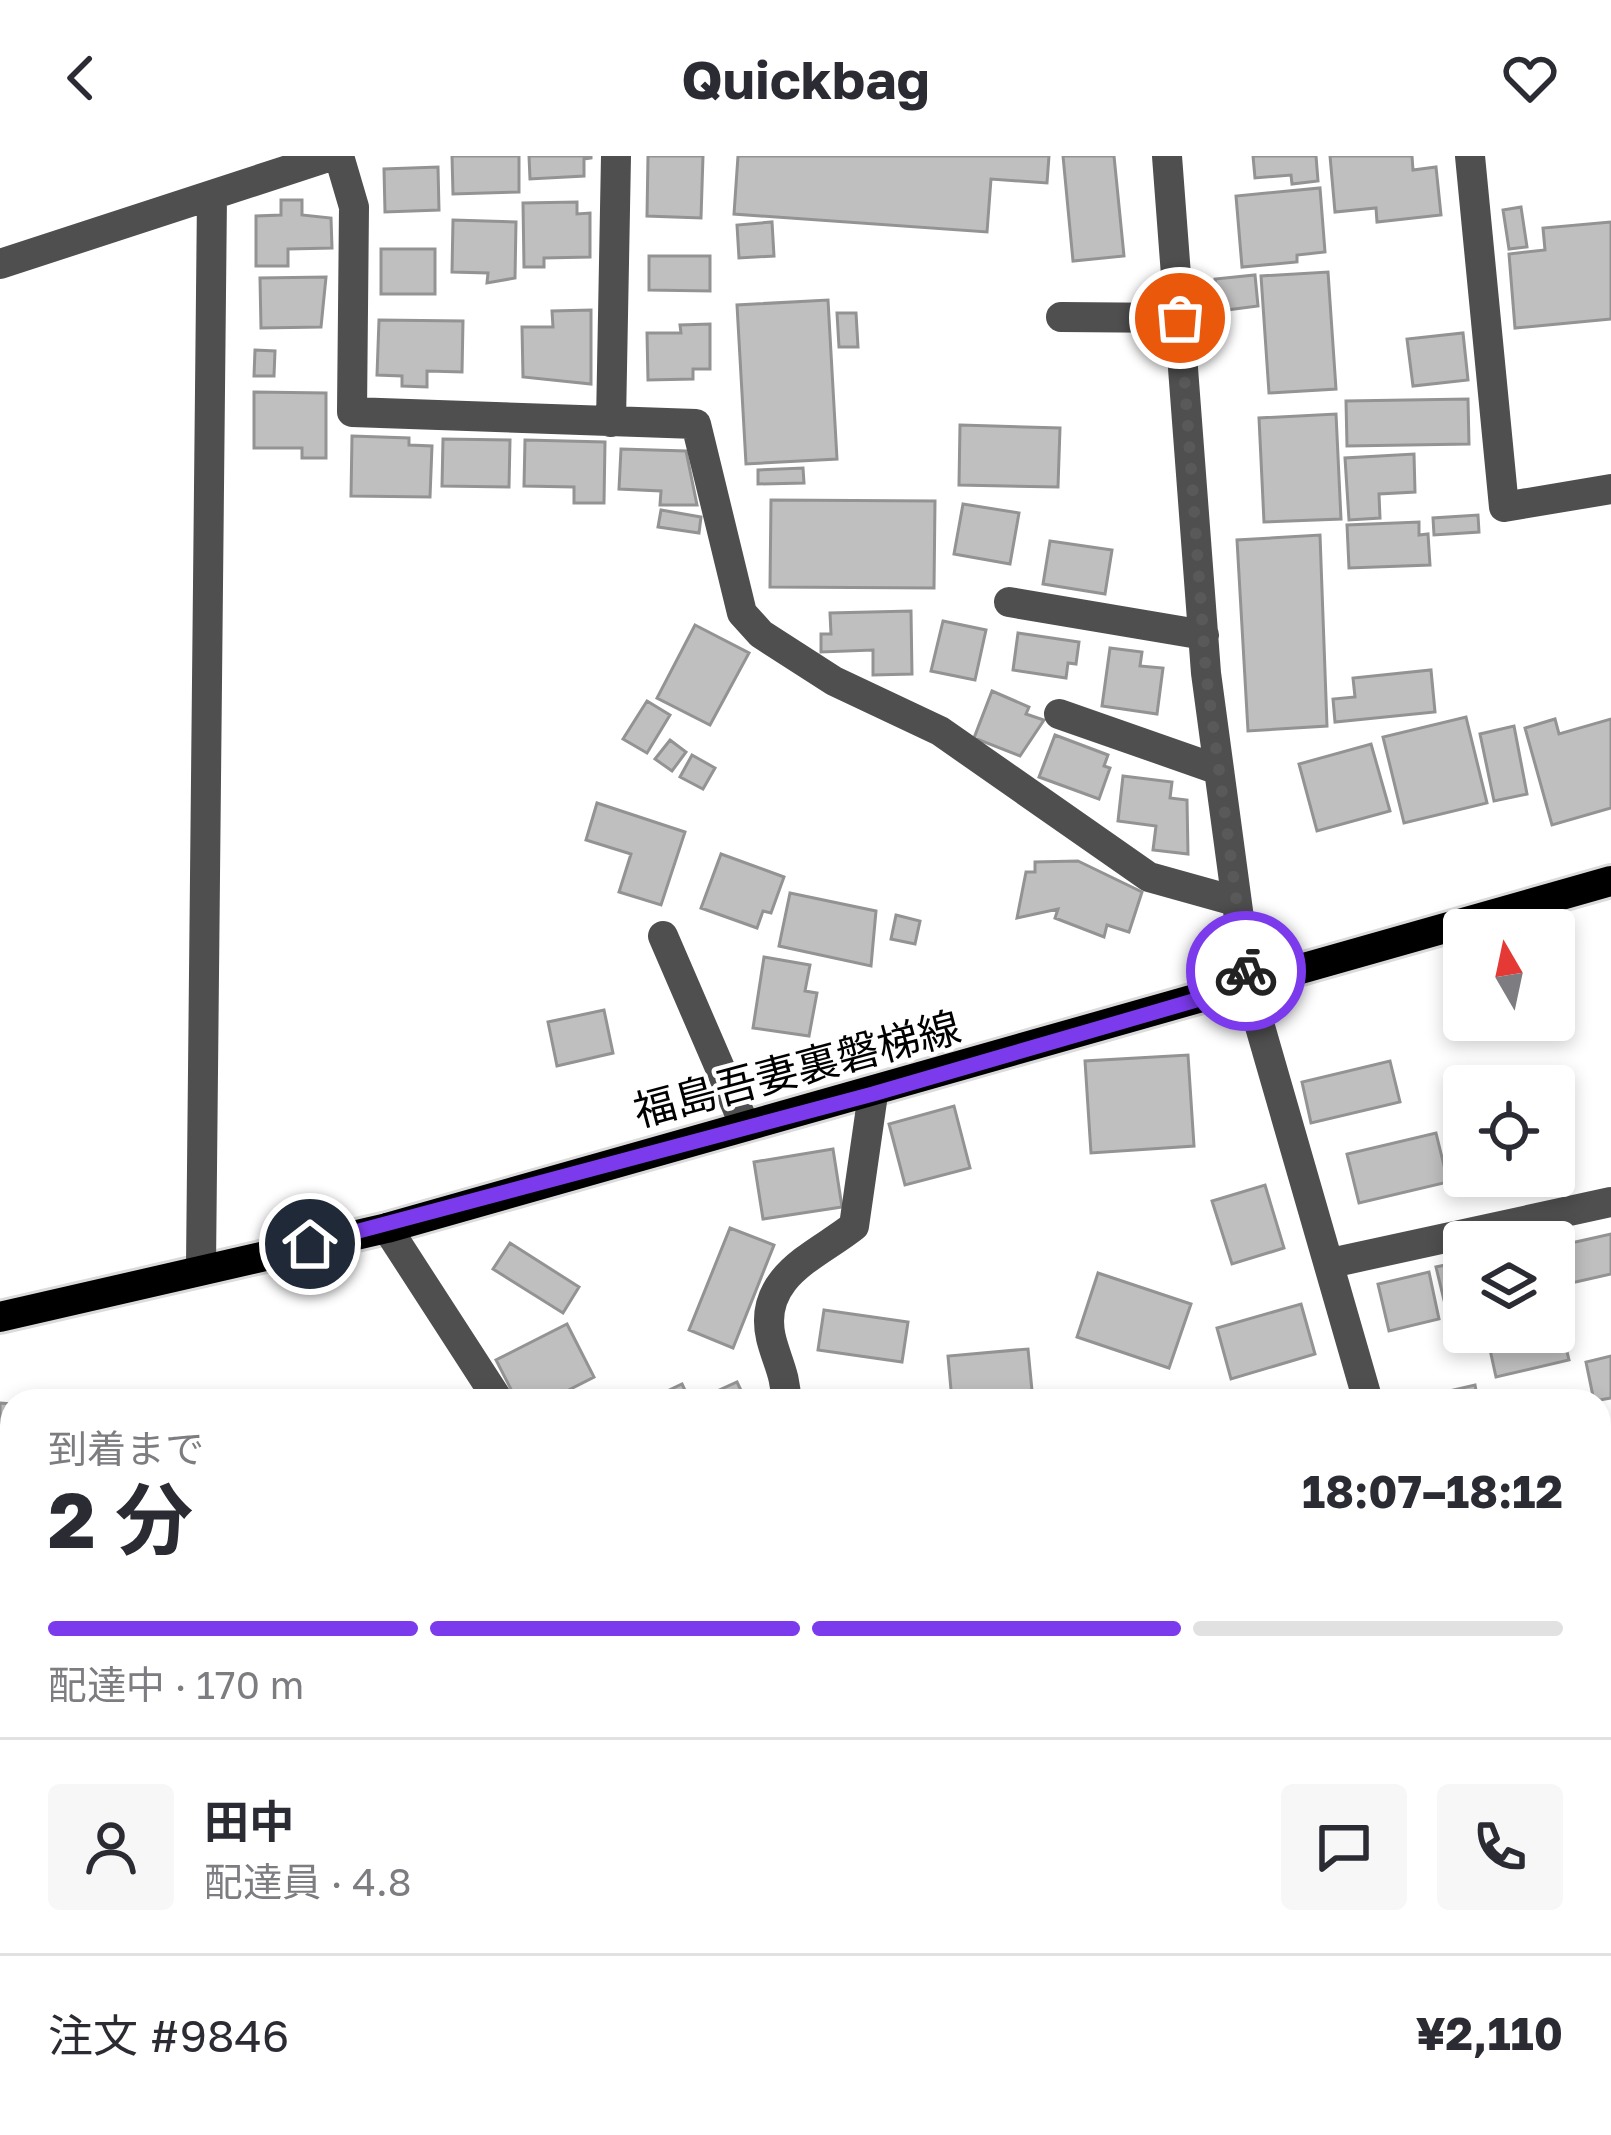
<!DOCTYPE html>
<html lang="ja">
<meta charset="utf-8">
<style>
body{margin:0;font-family:"Golos Text","Noto Sans JP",sans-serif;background:#f7f7f7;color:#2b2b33;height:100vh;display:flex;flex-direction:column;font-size:45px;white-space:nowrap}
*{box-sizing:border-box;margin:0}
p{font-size:39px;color:#7c7c81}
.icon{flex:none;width:66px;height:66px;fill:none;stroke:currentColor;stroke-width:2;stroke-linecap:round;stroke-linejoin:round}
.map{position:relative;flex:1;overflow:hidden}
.panel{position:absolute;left:0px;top:1233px;width:1611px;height:747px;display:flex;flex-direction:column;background:#fff;border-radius:36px 36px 0 0;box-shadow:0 6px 18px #0003}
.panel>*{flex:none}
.needle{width:78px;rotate:351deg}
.tools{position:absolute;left:1443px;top:753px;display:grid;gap:24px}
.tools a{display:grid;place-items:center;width:132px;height:132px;border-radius:12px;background:#fff;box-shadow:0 6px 18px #0003;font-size:60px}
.pin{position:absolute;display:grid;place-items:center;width:102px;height:102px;color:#fff;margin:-51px;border:6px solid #fff;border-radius:50%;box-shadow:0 3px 12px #0007}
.courier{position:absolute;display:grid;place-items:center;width:120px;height:120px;margin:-60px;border:9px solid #7c3aed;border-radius:50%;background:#fff;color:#222;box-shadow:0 3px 15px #0007}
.headline em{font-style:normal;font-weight:700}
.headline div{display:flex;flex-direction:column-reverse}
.headline{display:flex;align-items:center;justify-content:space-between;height:204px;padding:0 48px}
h1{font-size:78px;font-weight:700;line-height:90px}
.bar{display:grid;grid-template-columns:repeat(4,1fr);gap:18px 12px;align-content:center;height:144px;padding:0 48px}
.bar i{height:15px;border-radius:9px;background:#e1e1e2}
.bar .selected{background:#7c3aed}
.bar p{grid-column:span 4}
.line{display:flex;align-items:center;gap:30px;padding:0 48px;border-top:3px solid #e1e1e2}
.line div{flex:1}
.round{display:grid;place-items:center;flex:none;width:126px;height:126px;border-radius:12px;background:#f7f7f7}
header{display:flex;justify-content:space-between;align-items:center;height:156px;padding:0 48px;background:#fff;font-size:54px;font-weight:700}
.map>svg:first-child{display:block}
.building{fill:#bfbfbf;stroke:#939393;stroke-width:3}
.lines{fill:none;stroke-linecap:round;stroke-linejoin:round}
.major-casing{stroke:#dbdbdb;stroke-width:36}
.minor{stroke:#4f4f4f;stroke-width:30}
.major{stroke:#000;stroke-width:30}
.done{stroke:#595959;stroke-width:12;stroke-dasharray:0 21.6}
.route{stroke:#7c3aed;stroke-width:15}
.labels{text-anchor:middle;stroke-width:9;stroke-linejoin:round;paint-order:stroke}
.street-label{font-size:42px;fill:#000;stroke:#fff}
</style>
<header><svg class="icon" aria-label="back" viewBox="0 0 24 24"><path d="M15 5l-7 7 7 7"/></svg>Quickbag<svg class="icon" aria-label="heart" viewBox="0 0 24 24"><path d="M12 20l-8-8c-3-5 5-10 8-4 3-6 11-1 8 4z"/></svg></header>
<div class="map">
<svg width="1611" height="1979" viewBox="0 0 1611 1979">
<rect width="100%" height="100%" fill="#fff"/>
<path class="building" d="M 452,0 L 519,0 L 519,36 L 453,38 Z
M 529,0 L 591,0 L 591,2 L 584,3 L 584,20 L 530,23 Z
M 648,0 L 703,0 L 701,62 L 647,60 Z
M 738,0 L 1049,0 L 1047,27 L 991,23 L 987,76 L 734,58 Z
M 1063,0 L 1114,0 L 1124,100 L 1073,105 Z
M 1253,0 L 1316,0 L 1318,25 L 1292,28 L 1291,19 L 1255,22 Z
M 1330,0 L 1412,0 L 1413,14 L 1436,11 L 1441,59 L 1377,66 L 1376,52 L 1335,56 Z
M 438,11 L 439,54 L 385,56 L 384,13 Z
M 1320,32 L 1325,96 L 1297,99 L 1297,106 L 1242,111 L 1236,40 Z
M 281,44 L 302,44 L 302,59 L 331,62 L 332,92 L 288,93 L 288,110 L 256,110 L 256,60 L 281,59 Z
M 577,46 L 577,58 L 590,57 L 590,101 L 544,102 L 544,111 L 524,111 L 523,47 Z
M 1521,51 L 1527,91 L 1509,93 L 1503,54 Z
M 453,64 L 516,66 L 515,122 L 487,127 L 488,117 L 452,116 Z
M 772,66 L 774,100 L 739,102 L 737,69 Z
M 1611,66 L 1611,163 L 1515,172 L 1509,98 L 1545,94 L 1543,72 Z
M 381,93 L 435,93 L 435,138 L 381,138 Z
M 649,100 L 710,100 L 710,135 L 649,134 Z
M 1328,116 L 1336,233 L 1269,237 L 1261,120 Z
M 1255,119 L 1258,150 L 1219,155 L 1215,123 Z
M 326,121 L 321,171 L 261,172 L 260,122 Z
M 828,144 L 837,303 L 746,308 L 737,149 Z
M 591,154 L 591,228 L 523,221 L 522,171 L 553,171 L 552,155 Z
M 837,157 L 856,157 L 858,191 L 839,191 Z
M 379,164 L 463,165 L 462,216 L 427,215 L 427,231 L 402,230 L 402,220 L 377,219 Z
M 710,168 L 710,213 L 693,213 L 693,223 L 648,224 L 647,177 L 681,177 L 680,169 Z
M 1463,177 L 1468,224 L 1413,230 L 1407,183 Z
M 255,194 L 275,195 L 274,220 L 254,220 Z
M 254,236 L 326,237 L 326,302 L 302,302 L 302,292 L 254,292 Z
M 1468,243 L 1469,288 L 1347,290 L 1346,245 Z
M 1336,258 L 1341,363 L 1264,366 L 1259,262 Z
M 960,269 L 1060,272 L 1058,331 L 959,329 Z
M 352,280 L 409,282 L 409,289 L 432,290 L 430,341 L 351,340 Z
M 443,283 L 510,284 L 509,331 L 442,330 Z
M 525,284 L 605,286 L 604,347 L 574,347 L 574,331 L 524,330 Z
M 621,293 L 686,295 L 697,349 L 660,349 L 661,335 L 619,333 Z
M 1414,298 L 1415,336 L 1379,338 L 1380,362 L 1349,364 L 1345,302 Z
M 803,312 L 804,327 L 758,328 L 758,314 Z
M 771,344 L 935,345 L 934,432 L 770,431 Z
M 963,348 L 1019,357 L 1010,408 L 954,398 Z
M 661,354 L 701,361 L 699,377 L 658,371 Z
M 1478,359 L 1479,376 L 1434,379 L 1433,362 Z
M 1419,366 L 1419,379 L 1428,378 L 1430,409 L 1349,412 L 1347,369 Z
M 1320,379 L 1327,570 L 1248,575 L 1237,384 Z
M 1050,385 L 1112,394 L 1105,438 L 1043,428 Z
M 911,455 L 912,518 L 873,519 L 873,494 L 821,496 L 821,478 L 831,478 L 830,457 Z
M 943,465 L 986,474 L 975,524 L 931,515 Z
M 695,469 L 749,497 L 710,569 L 657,542 Z
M 1018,477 L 1079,486 L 1076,508 L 1068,507 L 1066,522 L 1013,514 Z
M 1110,492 L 1142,496 L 1140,510 L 1163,512 L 1157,558 L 1102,550 Z
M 1431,514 L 1435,556 L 1335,566 L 1333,543 L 1355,541 L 1353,522 Z
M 992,535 L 1029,551 L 1026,558 L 1044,564 L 1020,600 L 974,582 Z
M 647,545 L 670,559 L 647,597 L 623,583 Z
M 1466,561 L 1487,647 L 1404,667 L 1383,581 Z
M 1555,563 L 1559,578 L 1611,563 L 1611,652 L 1552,669 L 1525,572 Z
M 1514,570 L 1527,638 L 1494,645 L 1480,578 Z
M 1055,579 L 1108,599 L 1104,610 L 1110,612 L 1099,643 L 1039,621 Z
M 670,584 L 686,596 L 672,615 L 655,603 Z
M 1371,588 L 1390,655 L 1317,675 L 1299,608 Z
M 692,599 L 715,612 L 703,633 L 680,621 Z
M 1123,620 L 1172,626 L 1170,642 L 1187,644 L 1188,698 L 1153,694 L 1156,670 L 1118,665 Z
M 597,647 L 685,676 L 661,749 L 619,736 L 631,698 L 586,684 Z
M 721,698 L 784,721 L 771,757 L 763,755 L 757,772 L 701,752 Z
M 1078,705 L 1142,736 L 1129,776 L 1107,769 L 1104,781 L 1055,762 L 1058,753 L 1017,762 L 1026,716 L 1035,716 L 1035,706 Z
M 790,737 L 876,755 L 871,810 L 779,790 Z
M 896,759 L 920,765 L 915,788 L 891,783 Z
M 764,801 L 810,809 L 805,835 L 817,837 L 809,880 L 753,872 Z
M 604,854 L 613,897 L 557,910 L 548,866 Z
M 1188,899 L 1194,990 L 1091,997 L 1085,905 Z
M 1390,905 L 1400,946 L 1311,967 L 1302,926 Z
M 954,950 L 970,1012 L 905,1029 L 889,968 Z
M 1436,977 L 1448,1026 L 1359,1047 L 1347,998 Z
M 833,993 L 842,1051 L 763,1063 L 754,1006 Z
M 1265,1029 L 1284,1092 L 1232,1108 L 1212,1045 Z
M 730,1072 L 774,1089 L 733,1192 L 689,1174 Z
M 1611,1078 L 1611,1118 L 1567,1128 L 1558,1090 Z
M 510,1087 L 579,1131 L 563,1157 L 493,1113 Z
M 1464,1105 L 1464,1161 L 1449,1165 L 1436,1111 Z
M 1429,1116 L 1439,1163 L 1389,1175 L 1378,1128 Z
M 1098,1117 L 1191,1148 L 1169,1212 L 1077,1181 Z
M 1301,1148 L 1315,1198 L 1231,1223 L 1217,1172 Z
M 824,1154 L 908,1166 L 902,1206 L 818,1194 Z
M 1559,1163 L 1569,1204 L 1496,1221 L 1487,1180 L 1554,1176 L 1554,1164 Z
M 567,1168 L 594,1221 L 547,1245 L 517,1245 L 496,1204 Z
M 1028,1193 L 1033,1245 L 952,1245 L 948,1200 Z
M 1611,1200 L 1611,1242 L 1594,1245 L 1586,1206 Z
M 737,1226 L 746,1245 L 695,1245 Z
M 682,1228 L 690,1245 L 646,1245 Z
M 1475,1229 L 1478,1245 L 1415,1245 L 1414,1243 Z
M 0,1247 L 12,1248 L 12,1340 L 0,1340 Z
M 1599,1290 L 1611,1306 L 1611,1351 L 1599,1361 Z
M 0,1377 L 12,1379 L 12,1447 L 0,1445 Z
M 0,1839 L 12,1839 L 12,1889 L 0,1889 Z
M 49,1968 L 149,1968 L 150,1979 L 18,1979 Z
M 197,1968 L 222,1968 L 223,1979 L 198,1979 Z
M 813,1968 L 898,1968 L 896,1979 L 810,1979 Z
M 957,1968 L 1011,1968 L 1009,1979 L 955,1979 Z"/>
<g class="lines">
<defs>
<path id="major" d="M 0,1161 L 387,1072 L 1611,725"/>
</defs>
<use href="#major" class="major-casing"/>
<path class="minor" d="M 339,0 L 354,51 L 352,256 L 696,268 L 742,457 L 761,478 L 834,525 L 940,575 L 1149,721 L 1235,745
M 1167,0 L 1206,517 L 1248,829 L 1368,1245
M 1470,0 L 1504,351 L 1611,333
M 0,108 L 331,0
M 1061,161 L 1180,162
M 611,266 L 616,0
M 1009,446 L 1204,479
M 1059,558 L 1219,614
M 663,780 L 745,970
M 387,1072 L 499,1245
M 1331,1107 L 1611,1046
M 201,1110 L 212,40
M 786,1245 C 786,1219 777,1206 771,1182 C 757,1120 818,1099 854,1070 L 873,938
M 1599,1472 L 1611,1483
M 1599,1795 L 1611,1786
M 1559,1968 L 1562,1979
M 931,1979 L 932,1968
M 1322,1979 L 1343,1968"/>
<use href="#major" class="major"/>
</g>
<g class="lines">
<path class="done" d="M 1180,162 L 1206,517 L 1246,815"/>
<path class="route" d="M 310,1088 L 873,938 L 1248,829 L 1246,815"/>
</g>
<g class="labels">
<g class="street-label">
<text transform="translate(797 913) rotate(-15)" y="15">福島吾妻裏磐梯線</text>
</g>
</g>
</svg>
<div class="tools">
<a><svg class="needle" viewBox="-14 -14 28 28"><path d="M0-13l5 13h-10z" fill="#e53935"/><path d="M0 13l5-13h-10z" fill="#7c7c81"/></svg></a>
<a><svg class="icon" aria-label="locate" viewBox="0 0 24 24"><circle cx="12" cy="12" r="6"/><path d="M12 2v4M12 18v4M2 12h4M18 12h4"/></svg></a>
<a><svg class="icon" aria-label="layers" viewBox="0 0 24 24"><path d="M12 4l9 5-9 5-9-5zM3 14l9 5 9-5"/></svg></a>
</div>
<div class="pin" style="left:1180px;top:162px;background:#ea580c"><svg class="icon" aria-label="bag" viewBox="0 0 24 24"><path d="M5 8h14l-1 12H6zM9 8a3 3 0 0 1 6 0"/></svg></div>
<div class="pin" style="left:310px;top:1088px;background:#1f2937"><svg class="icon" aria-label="home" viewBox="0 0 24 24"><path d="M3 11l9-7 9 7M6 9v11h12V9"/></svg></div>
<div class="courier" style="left:1246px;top:815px"><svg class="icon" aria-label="bike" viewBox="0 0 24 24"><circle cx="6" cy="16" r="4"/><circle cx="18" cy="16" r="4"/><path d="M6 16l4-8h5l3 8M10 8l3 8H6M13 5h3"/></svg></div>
<section class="panel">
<div class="headline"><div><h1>2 分</h1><p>到着まで</p></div><em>18:07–18:12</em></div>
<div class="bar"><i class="selected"></i><i class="selected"></i><i class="selected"></i><i></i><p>配達中 · 170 m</p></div>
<div class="line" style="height:216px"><a class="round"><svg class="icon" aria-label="person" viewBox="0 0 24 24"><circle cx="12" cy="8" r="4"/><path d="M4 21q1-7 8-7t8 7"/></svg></a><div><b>田中</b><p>配達員 · 4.8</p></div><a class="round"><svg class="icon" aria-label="chat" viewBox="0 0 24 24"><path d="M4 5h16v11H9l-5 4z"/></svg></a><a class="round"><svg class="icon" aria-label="phone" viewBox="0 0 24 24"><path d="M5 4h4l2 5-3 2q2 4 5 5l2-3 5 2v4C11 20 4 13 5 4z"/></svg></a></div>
<div class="line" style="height:156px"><div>注文 #9846</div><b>¥2,110</b></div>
</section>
</div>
